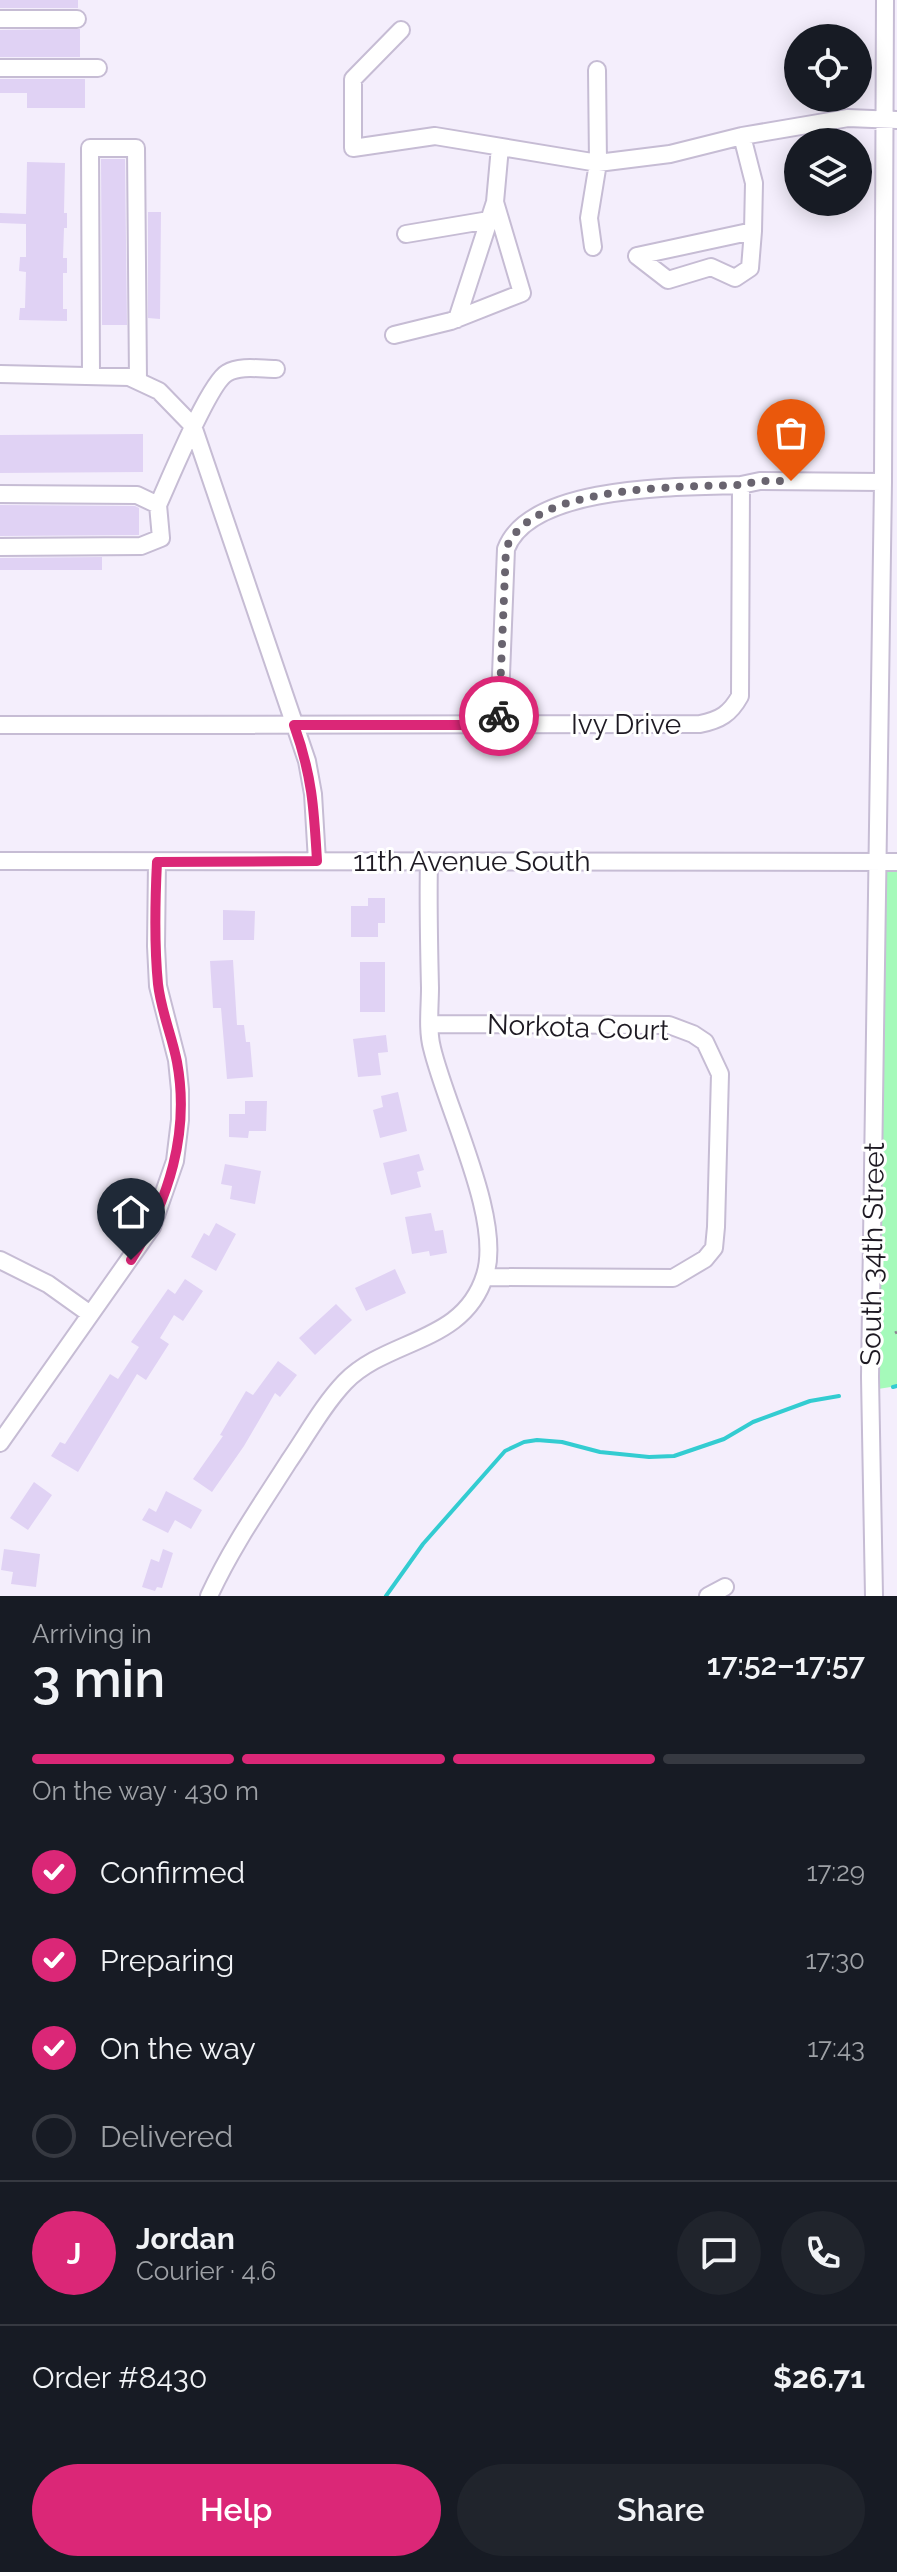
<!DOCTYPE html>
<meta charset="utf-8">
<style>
body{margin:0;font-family:Raleway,sans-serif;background:#20242c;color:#f1f3f6;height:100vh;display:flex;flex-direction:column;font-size:30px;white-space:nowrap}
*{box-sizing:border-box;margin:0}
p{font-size:26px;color:#9ea1a6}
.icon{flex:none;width:44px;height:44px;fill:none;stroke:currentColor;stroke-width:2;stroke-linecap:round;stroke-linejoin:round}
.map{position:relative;height:1596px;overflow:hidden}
.side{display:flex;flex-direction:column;background:#171b24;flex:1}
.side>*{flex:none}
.buttons{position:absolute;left:784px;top:24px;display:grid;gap:16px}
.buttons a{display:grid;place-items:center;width:88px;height:88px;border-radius:50%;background:#171b24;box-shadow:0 4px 20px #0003;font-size:40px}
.pin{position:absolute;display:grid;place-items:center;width:68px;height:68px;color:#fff;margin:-82px -34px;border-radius:50% 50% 50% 0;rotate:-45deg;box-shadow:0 0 8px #0007}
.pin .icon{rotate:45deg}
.courier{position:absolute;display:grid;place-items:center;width:80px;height:80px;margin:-40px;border:6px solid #db2777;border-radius:50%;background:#fff;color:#222;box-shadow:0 2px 10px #0007}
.headline em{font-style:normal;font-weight:600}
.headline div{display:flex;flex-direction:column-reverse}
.headline{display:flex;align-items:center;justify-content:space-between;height:136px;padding:0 32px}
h1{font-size:52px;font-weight:600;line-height:60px}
.bar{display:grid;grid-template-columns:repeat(4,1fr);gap:12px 8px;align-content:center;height:96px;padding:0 32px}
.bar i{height:10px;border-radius:6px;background:#363941}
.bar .selected{background:#db2777}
.bar p{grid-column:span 4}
.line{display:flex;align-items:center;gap:20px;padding:0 32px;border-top:2px solid #363941}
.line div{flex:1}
.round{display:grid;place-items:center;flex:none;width:84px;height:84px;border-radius:42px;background:#20242c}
ol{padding:0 32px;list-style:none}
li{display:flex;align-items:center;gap:24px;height:88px}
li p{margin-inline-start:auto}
li .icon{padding:8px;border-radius:50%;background:#db2777;color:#fff;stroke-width:4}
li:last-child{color:#9ea1a6}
li i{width:44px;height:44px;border:4px solid #363941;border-radius:50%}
.action{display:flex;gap:16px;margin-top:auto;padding:16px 32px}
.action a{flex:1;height:92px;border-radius:48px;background:#db2777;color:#fff;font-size:32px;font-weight:600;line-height:92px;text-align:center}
.action a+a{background:#20242c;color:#f1f3f6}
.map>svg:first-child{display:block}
.green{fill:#a5faba}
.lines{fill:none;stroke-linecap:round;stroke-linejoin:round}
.stream{stroke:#33ccd1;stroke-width:4}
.building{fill:#e0d2f4}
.minor-casing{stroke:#c6bcd4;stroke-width:20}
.path{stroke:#88838e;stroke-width:3;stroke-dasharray:6 4;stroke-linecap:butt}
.minor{stroke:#fff;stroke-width:16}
.done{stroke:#69646f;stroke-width:8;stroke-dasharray:0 14.4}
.route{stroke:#db2777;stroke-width:10}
.labels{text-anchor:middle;stroke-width:6;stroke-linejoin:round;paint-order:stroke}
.street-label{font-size:28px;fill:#1e1a23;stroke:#fff}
</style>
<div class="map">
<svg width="897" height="1596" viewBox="0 0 897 1596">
<rect width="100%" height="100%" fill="#f4eefc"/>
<path class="green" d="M 876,862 L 897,862 L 897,1386 L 878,1389 Z"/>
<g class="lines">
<path class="stream" d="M 893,1387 L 897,1386
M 386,1596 L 423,1544 L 505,1451 L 524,1442 L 537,1440 L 562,1442 L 600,1452 L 649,1457 L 674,1456 L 724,1439 L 753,1422 L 810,1401 L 839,1396"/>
</g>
<path class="building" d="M 0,0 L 78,0 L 78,8 L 0,8 Z
M 80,29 L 80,57 L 0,57 L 0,30 Z
M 0,79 L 85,79 L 85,108 L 27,108 L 27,93 L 0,93 Z
M 101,159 L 125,159 L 127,325 L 102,325 Z
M 27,162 L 65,163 L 64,213 L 67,213 L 67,228 L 64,228 L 63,258 L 67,258 L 67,273 L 63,273 L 63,309 L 67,309 L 67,321 L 19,320 L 20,308 L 25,308 L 26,272 L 19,271 L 20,257 L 26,257 L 26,224 L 0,223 L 0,213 L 26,214 Z
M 148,212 L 161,212 L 160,319 L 148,318 Z
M 143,434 L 143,472 L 0,473 L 0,435 Z
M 0,505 L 135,506 L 139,508 L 139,535 L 0,536 Z
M 102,557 L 102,570 L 0,570 L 0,558 Z
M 368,898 L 385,898 L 385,923 L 378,923 L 378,937 L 351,937 L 351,906 L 368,906 Z
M 223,910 L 255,911 L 254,940 L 223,940 Z
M 233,960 L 237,1025 L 244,1025 L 246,1042 L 250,1042 L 253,1077 L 227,1079 L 221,1008 L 213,1008 L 210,961 Z
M 360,962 L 385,962 L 385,1012 L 360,1012 Z
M 386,1035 L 388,1052 L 378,1053 L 381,1075 L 358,1077 L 353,1039 Z
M 398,1092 L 407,1131 L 380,1138 L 373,1110 L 383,1107 L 381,1096 Z
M 245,1101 L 267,1101 L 266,1131 L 249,1131 L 248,1138 L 229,1137 L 229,1114 L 245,1114 Z
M 419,1154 L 424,1170 L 417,1172 L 421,1187 L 391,1195 L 383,1163 Z
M 225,1164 L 261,1171 L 255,1204 L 230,1199 L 232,1186 L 221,1184 Z
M 431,1213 L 435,1231 L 443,1230 L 447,1253 L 430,1256 L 429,1251 L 412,1254 L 405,1217 Z
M 216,1223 L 236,1234 L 216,1271 L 191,1257 L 204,1233 L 209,1236 Z
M 395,1269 L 406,1293 L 366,1311 L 355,1288 Z
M 185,1279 L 203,1291 L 183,1321 L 174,1315 L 160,1338 L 169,1344 L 146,1380 L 137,1374 L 78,1472 L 51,1456 L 60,1442 L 65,1444 L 110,1374 L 118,1379 L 139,1347 L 131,1342 L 168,1289 L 175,1294 Z
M 336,1304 L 352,1320 L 315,1355 L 299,1338 Z
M 278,1361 L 297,1375 L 280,1397 L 275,1393 L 244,1446 L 212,1492 L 193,1479 L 223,1436 L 220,1435 L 246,1391 L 253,1395 Z
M 34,1482 L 52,1495 L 28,1530 L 10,1518 Z
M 166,1491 L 202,1510 L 191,1529 L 175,1520 L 168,1533 L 142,1520 L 149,1508 L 156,1512 Z
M 4,1549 L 40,1554 L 36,1587 L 11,1584 L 13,1572 L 1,1570 Z
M 163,1549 L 173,1553 L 162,1588 L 157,1587 L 155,1591 L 142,1587 L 151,1559 L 159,1562 Z"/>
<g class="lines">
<defs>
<path id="minor" d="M 0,19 L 77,19
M 401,30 L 353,79 L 353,148 L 435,136 L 598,163 L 670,154 L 742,136 L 848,118 L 897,120
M 0,68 L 98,68
M 406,234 L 489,220
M 593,247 L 589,218 L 598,163 L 597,70
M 637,256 L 753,231 L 754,183 L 742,136
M 637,256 L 668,280 L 711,267 L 735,278 L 750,268 L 753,231
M 457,319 L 495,202
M 394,335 L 451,321 L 522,293 L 495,202 L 500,147
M 0,374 L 129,377 L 159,391 L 193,426 L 307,761 L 313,794 L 317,861
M 91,376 L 90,148 L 136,148 L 138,381
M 0,494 L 137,495 L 158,505 L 161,538 L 141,546 L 0,547
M 158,505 C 169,481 209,383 227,373 C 240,365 261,369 276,369
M 0,725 L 700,724 C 720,720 730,714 740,696 L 741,485
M 499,725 L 506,549 C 530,484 683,487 741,485 L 760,481 L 883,482
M 0,861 L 897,862
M 431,1024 L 669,1025 L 693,1034 L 705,1042 L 720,1074 L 716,1227 L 714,1248 L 705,1259 L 673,1278 L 485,1277
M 0,1260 L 48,1284 L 90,1314
M 0,1443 L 152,1227 L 175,1161 L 180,1120 L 180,1090 L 177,1060 L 158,986 L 156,946 L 157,862
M 209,1596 C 231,1548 261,1505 289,1461 C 307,1435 323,1405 345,1382 C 388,1338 464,1344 485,1275 C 503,1219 446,1108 432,1048 C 427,1030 430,1007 430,988 C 429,946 428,903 429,861
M 708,1596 L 725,1587
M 874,1596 L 870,1377 L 883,482 L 885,0"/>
</defs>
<use href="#minor" class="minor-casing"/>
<path class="path" d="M 895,1333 L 897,1332"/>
<use href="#minor" class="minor"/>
</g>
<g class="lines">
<path class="done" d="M 499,716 L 506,549 C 530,484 683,487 741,485 L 760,481 L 791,481"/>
<path class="route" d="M 131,1260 C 169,1201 190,1132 177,1062 C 172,1036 161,1011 158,984 C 154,944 155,902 157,862 L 317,861 C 314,808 312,775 294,725 L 499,725 L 499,716"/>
</g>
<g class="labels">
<g class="street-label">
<text x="626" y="734">Ivy Drive</text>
<text x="472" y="871">11th Avenue South</text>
<text transform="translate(578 1027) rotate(2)" y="10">Norkota Court</text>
<text transform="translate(872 1254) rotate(-89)" y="10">South 34th Street</text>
</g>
</g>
</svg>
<div class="buttons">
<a><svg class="icon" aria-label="locate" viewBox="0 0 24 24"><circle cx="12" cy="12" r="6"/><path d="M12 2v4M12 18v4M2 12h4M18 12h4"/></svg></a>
<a><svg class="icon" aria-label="layers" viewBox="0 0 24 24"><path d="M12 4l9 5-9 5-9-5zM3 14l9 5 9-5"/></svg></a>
</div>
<div class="pin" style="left:791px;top:481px;background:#ea580c"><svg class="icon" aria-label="bag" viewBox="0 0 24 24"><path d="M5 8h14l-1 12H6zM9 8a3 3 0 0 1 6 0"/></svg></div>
<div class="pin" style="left:131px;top:1260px;background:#1f2937"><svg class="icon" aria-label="home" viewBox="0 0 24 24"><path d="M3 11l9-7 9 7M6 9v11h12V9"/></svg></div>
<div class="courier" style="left:499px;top:716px"><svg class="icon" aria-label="bike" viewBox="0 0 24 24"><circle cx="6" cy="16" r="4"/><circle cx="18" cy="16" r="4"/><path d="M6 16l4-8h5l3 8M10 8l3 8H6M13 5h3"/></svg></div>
</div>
<section class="side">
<div class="headline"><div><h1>3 min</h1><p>Arriving in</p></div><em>17:52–17:57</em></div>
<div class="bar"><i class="selected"></i><i class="selected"></i><i class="selected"></i><i></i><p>On the way · 430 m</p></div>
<ol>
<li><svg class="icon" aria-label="check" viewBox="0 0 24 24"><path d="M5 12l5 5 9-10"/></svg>Confirmed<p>17:29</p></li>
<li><svg class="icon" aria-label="check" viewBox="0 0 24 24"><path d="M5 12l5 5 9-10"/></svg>Preparing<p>17:30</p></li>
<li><svg class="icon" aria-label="check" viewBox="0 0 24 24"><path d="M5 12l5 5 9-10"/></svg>On the way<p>17:43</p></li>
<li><i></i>Delivered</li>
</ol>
<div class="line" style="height:144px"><b class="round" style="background:#db2777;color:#fff">J</b><div><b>Jordan</b><p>Courier · 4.6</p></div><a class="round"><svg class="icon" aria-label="chat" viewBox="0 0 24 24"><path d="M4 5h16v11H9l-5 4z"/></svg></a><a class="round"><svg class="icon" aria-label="phone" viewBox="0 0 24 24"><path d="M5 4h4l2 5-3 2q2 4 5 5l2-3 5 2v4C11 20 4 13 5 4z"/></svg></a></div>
<div class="line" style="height:104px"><div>Order #8430</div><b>$26.71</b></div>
<div class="action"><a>Help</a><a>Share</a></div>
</section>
